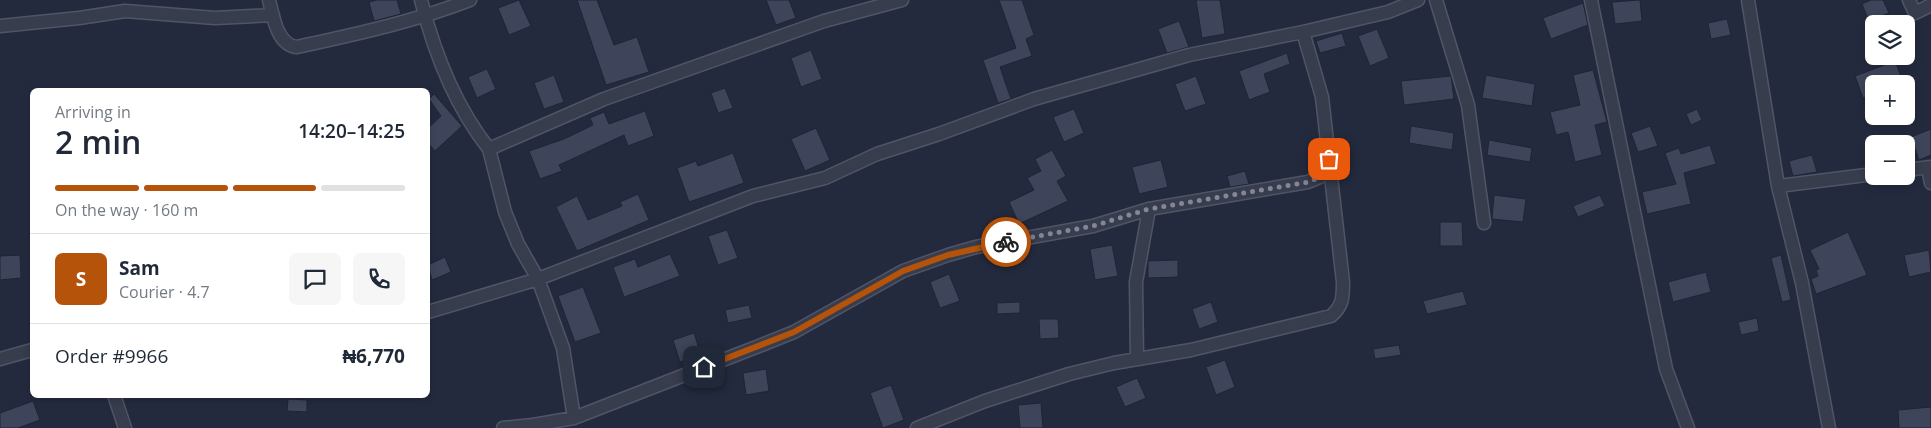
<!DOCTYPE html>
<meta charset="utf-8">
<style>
body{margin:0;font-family:"Open Sans",sans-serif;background:#f6f6f7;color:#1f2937;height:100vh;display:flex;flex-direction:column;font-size:19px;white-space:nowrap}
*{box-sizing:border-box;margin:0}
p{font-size:16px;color:#747a83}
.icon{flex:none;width:28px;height:28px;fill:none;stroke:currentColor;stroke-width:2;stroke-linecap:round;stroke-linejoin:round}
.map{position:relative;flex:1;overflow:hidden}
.drawer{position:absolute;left:30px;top:88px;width:400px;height:310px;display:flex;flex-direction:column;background:#fff;border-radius:8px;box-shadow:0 2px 8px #0003}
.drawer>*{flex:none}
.buttons{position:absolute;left:1865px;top:15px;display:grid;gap:10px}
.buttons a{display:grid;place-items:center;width:50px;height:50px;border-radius:8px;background:#fff;box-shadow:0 2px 8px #0003;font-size:25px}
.pin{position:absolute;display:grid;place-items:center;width:42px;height:42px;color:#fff;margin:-21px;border-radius:10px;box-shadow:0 2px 8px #0006}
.courier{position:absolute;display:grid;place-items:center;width:50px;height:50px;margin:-25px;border:4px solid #b45309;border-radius:50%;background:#fff;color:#222;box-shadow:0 1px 6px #0007}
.overview em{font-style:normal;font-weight:600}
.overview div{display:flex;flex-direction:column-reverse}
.overview{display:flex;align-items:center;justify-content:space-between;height:85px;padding:0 25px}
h1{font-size:32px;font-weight:600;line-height:38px}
.bar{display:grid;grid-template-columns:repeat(4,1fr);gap:8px 5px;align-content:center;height:60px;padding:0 25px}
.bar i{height:6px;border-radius:4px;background:#e0e1e3}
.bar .current{background:#b45309}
.bar p{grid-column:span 4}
.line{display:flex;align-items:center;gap:12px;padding:0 25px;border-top:1px solid #e0e1e3}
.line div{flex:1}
.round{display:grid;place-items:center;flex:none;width:52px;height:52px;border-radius:8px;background:#f6f6f7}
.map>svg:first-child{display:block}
.building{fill:#3e455b;stroke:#1f2435}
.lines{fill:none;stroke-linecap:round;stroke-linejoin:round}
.minor-casing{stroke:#505566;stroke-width:15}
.minor{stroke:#383d4e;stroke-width:12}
.done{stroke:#828698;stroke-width:5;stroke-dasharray:0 9}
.route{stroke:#b45309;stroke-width:6}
</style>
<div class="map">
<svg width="1931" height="428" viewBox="0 0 1931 428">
<rect width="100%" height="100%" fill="#242a3e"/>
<path class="building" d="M 377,0 L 397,0 L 401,14 L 374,21 L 369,2 Z
M 519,0 L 531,26 L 509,35 L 498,8 Z
M 577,0 L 597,0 L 614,45 L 637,37 L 649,72 L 606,85 Z
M 766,0 L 789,0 L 796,18 L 776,25 Z
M 999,0 L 1022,0 L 1034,35 L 1026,39 L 1032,56 L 1000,67 L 1011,99 L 998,103 L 983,60 L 1016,48 Z
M 1196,0 L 1220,0 L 1225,34 L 1202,38 Z
M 1640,0 L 1642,21 L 1615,24 L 1612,2 Z
M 1871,0 L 1883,0 L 1889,13 L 1869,21 L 1862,4 Z
M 1583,3 L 1588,25 L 1551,39 L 1543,18 Z
M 1727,19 L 1731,35 L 1711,39 L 1708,23 Z
M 1179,21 L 1189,47 L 1167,53 L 1158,29 Z
M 1377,29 L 1389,58 L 1370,66 L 1358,36 Z
M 1342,33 L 1346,46 L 1320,53 L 1316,41 Z
M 811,50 L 822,79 L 801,87 L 791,58 Z
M 1287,53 L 1290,64 L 1264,74 L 1270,92 L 1249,100 L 1239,71 Z
M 1895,61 L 1904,84 L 1874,84 L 1874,94 L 1863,98 L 1855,76 Z
M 487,69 L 496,89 L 477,98 L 468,77 Z
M 1593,70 L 1607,122 L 1595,125 L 1602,155 L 1575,162 L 1568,132 L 1556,135 L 1550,112 L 1580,105 L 1573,75 Z
M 554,75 L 564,102 L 544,109 L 534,83 Z
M 1486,75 L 1535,84 L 1532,106 L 1482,98 Z
M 1196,76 L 1206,104 L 1185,111 L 1175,84 Z
M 1451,76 L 1454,99 L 1404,105 L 1401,81 Z
M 725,88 L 733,108 L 718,113 L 711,93 Z
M 434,94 L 462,126 L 435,151 L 428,143 L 428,128 L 441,116 L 429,99 Z
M 1074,109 L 1084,133 L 1064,142 L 1053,117 Z
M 1697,109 L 1702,120 L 1691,125 L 1686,114 Z
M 645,111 L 654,136 L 628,146 L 624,135 L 559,165 L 562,171 L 540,179 L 529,151 L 564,139 L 593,125 L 590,118 L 604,112 L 609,124 Z
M 1411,126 L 1454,133 L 1452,150 L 1409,143 Z
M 1650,126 L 1658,146 L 1638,152 L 1631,133 Z
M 816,128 L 830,160 L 805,171 L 791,139 Z
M 1931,129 L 1931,155 L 1919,160 L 1911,137 Z
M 1489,140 L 1532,148 L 1530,162 L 1487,155 Z
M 1710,145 L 1716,164 L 1684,173 L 1691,204 L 1647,214 L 1642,192 L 1676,184 L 1665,153 L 1679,148 L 1681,154 Z
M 1052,150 L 1066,176 L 1057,181 L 1068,201 L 1019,224 L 1009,202 L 1034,190 L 1027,178 L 1041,171 L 1035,159 Z
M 733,153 L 744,183 L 689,202 L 677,168 L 696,161 L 698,166 Z
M 1812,155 L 1817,172 L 1793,176 L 1789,161 Z
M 1161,160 L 1168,187 L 1139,194 L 1132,167 Z
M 1245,171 L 1249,184 L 1230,187 L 1227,176 Z
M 638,194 L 649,220 L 577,251 L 556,207 L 577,196 L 588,220 L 622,206 L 620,202 Z
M 1494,195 L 1526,199 L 1523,222 L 1492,219 Z
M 1600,195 L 1605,206 L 1578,217 L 1573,206 Z
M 1440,222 L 1462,222 L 1463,246 L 1440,246 Z
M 727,230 L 738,258 L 718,265 L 708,236 Z
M 1848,232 L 1867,275 L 1816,294 L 1811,279 L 1818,276 L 1816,270 L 1819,269 L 1810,250 Z
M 1112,245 L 1118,276 L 1095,280 L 1090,249 Z
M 1929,250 L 1931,272 L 1909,277 L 1904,255 Z
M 670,254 L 680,276 L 624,297 L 613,267 L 635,259 L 638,267 Z
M 20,255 L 21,278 L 0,280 L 0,256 Z
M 1781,255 L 1791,300 L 1782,302 L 1771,258 Z
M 445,257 L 451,272 L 432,280 L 428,265 Z
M 1178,260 L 1178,277 L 1148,278 L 1148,261 Z
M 1706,272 L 1711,292 L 1673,302 L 1668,282 Z
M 949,274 L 960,301 L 940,308 L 930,282 Z
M 583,287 L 601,333 L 575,342 L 558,296 Z
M 1463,291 L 1467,305 L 1427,314 L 1423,301 Z
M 1020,302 L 1020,313 L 997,314 L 997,303 Z
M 1211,302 L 1218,322 L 1199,329 L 1192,309 Z
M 749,305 L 752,318 L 728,323 L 725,310 Z
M 1757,318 L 1759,331 L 1741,335 L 1738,322 Z
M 1039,319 L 1058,319 L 1059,338 L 1040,339 Z
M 694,333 L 701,355 L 680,362 L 673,340 Z
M 1399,345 L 1401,355 L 1375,359 L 1373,349 Z
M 1225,360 L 1235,387 L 1216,395 L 1206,367 Z
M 766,369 L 769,391 L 746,395 L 743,373 Z
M 1137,378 L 1146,398 L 1125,407 L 1116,387 Z
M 891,385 L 904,420 L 883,428 L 870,393 Z
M 288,399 L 307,400 L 307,412 L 287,411 Z
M 33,401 L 40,420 L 18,428 L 0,428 L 0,413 Z
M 1041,403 L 1043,428 L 1020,428 L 1018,405 Z
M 1931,407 L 1931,428 L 1899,428 L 1898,410 Z"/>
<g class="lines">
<defs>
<path id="minor" d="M 269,0 C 273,16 277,45 297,47 C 356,34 413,22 470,0
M 421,0 C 434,52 455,106 489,149 L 604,99 L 824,21 L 902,0
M 1436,0 L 1468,105 L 1484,223
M 1591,0 L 1666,369 L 1688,428
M 1748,0 L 1778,186 L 1802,283 L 1829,428
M 1909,0 L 1915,13 L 1931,5
M 0,26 L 79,18 L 125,11 L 215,18 L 273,15
M 489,149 L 505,212 L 518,244 L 538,279 L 563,348 L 574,418
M 1928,168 L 1931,183
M 1906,170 L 1931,167
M 1778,186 L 1874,174
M 428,312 L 538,279 L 753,196 L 825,178 L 877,154 L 939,134 L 1034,99 L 1189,55 L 1303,32 L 1388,12 L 1418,0
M 0,359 L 32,350
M 1137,359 L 1136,282 L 1149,209
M 114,395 L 125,428
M 503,428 L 533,425 L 574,418 L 759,346 L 794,332 L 903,271 L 948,255 L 976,247 L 1093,226 L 1149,209 L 1308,182 L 1320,177 L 1329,159
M 917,428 L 985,401 L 1069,374 L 1114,363 L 1191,350 L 1331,316 C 1343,306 1343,297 1343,282 L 1322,97 L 1303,32"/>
</defs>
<use href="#minor" class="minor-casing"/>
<use href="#minor" class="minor"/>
</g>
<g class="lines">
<path class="done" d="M 1006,242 L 1093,226 L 1149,209 L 1308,182 L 1320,177 L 1329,159"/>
<path class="route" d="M 704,367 L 794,332 L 903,271 L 948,255 L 1006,242"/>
</g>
</svg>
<div class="buttons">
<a><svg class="icon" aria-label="layers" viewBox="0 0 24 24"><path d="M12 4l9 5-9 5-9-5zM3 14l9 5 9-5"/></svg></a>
<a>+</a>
<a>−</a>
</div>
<div class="pin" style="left:1329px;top:159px;background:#ea580c"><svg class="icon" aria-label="bag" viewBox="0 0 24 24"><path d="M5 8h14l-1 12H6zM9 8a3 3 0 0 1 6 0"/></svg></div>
<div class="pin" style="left:704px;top:367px;background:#1f2937"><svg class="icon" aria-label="home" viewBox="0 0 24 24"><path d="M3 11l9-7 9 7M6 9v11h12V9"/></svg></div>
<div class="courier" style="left:1006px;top:242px"><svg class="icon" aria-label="bike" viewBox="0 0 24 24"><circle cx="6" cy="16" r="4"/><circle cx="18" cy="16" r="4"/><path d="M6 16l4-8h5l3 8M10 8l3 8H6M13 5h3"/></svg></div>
<section class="drawer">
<div class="overview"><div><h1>2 min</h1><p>Arriving in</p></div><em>14:20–14:25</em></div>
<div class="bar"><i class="current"></i><i class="current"></i><i class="current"></i><i></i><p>On the way · 160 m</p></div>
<div class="line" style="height:90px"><b class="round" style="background:#b45309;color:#fff">S</b><div><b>Sam</b><p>Courier · 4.7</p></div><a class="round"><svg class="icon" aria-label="chat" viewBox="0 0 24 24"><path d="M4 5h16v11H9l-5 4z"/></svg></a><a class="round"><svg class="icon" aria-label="phone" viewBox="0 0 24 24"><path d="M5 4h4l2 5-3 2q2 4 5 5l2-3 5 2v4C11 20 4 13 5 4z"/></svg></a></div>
<div class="line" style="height:65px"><div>Order #9966</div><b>₦6,770</b></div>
</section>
</div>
